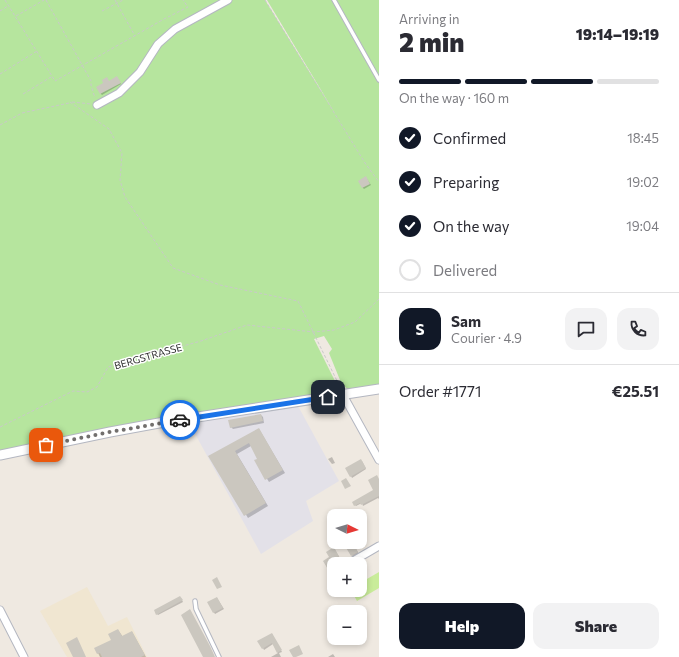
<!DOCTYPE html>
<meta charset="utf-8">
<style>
body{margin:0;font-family:Commissioner,sans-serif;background:#f2f2f3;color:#2b2b33;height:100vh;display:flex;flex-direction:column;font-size:15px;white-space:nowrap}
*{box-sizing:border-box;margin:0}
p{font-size:13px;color:#7c7c81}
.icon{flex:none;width:22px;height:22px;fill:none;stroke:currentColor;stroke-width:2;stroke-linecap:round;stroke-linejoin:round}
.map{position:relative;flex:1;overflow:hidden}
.side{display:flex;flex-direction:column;background:#fff;width:300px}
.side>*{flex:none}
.needle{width:26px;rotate:95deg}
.fabs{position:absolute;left:327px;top:509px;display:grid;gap:8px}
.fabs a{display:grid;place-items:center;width:40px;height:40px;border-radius:8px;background:#fff;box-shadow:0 2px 6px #0003;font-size:20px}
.pin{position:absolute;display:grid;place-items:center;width:34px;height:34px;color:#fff;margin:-17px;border-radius:8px;box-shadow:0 2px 6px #0006}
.courier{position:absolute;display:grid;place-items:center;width:40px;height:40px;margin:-20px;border:3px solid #1a73e8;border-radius:50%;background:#fff;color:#222;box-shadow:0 1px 5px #0007}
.overview em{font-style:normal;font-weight:800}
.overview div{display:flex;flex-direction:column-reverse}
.overview{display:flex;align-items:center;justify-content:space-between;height:68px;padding:0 20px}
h1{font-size:26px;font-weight:800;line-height:30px}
.bar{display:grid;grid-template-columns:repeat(4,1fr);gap:6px 4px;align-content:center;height:48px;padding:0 20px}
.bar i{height:5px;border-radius:3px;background:#e1e1e2}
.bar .on{background:#111827}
.bar p{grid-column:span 4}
.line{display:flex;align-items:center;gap:10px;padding:0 20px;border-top:1px solid #e1e1e2}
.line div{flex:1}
.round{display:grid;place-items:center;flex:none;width:42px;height:42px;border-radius:12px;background:#f2f2f3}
ol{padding:0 20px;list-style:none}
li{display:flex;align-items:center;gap:12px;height:44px}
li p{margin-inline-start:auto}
li .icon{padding:4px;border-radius:50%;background:#111827;color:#fff;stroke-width:4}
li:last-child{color:#7c7c81}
li i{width:22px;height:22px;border:2px solid #e1e1e2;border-radius:50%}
.button{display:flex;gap:8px;margin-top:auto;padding:8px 20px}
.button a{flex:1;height:46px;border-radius:12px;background:#111827;color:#fff;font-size:16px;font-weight:800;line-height:46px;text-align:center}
.button a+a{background:#f2f2f3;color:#2b2b33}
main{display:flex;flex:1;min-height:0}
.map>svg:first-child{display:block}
.industrial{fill:#e3e1e8}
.education{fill:#f0e6d1}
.green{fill:#b6e59e}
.pitch{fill:#c9ec9a}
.shadow{fill:#0003}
.building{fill:#cbc7bf}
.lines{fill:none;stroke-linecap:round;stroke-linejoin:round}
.service-casing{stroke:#b4b7c1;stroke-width:5.5}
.minor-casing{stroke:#b4b7c1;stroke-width:9}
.secondary-casing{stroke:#b4b7c1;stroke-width:11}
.path{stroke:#c9c9c9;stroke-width:1;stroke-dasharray:3 2;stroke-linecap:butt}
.service{stroke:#fff;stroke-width:3.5}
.minor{stroke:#fff;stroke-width:7}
.secondary{stroke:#fff;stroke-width:9}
.done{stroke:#726f6d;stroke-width:4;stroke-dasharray:0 7.2}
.route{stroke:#1a73e8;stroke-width:5}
.labels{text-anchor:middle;stroke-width:3;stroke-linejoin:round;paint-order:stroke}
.street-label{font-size:10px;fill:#2e2e2e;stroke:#fff}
</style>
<main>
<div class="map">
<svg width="379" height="657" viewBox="0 0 379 657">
<rect width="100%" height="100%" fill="#efe9e1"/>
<path class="industrial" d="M 298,406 L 339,481 L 306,501 L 313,521 L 261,554 L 188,421 Z"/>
<path class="education" d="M 87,587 L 108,626 L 127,617 L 147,657 L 67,657 L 40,611 Z"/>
<path class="green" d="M 0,0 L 265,0 L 336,115 L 267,0 L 379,0 L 379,384 L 348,389 L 342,385 L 329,353 L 332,349 L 324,336 L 314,339 L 339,389 L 337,391 L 0,451 Z"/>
<path class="pitch" d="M 379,572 L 379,588 L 357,601 L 351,590 L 360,590 L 360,583 Z"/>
<path class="shadow" d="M 118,79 L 121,84 L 102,95 L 101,94 L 98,88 Z
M 367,179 L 371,185 L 364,189 L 362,187 Z
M 261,415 L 263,417 L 264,423 L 233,429 L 231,427 Z
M 259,429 L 285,473 L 269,482 L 256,461 L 259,459 L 251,446 L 237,454 L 268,506 L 248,518 L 210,456 Z
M 332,457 L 335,463 L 332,464 L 328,459 Z
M 362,461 L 366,469 L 352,478 L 351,476 Z
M 379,480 L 379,499 L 378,498 L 363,506 L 362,503 L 356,506 L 355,505 L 374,491 Z
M 360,526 L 365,535 L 363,542 L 355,547 L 359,554 L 353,557 L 352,555 L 350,542 L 360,542 Z
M 334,549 L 344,564 L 334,564 L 334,571 L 331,572 L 329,570 L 330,558 Z
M 181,598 L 183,602 L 158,615 L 157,614 Z
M 217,598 L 224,609 L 215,614 L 208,603 Z
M 118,630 L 123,637 L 132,632 L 146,657 L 100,657 L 96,649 L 113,640 Z
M 272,634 L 282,652 L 279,653 L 281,657 L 271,657 L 278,653 L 273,644 L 264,650 L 263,648 Z
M 333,654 L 335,657 L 328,657 Z"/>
<path class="building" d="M 117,76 L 121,83 L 100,94 L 96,87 L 103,83 L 102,80 L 107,77 L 109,81 Z
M 366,176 L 370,184 L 362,188 L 358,181 Z
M 261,414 L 263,421 L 230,428 L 228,420 Z
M 259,428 L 283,470 L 265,480 L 254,460 L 257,459 L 249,443 L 235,451 L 266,503 L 244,516 L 208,456 Z
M 361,459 L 366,468 L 350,477 L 345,468 Z
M 377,475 L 379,479 L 379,496 L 361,505 L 360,503 L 354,506 L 352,502 L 373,490 L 368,480 Z
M 346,478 L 351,486 L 345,489 L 341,481 Z
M 352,542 L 358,552 L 351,556 L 345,546 Z
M 334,547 L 343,564 L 334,564 L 334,568 L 329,571 L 323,561 L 329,557 L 326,552 Z
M 217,577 L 222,587 L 217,589 L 212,580 Z
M 180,596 L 183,600 L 156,615 L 154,610 Z
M 217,597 L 223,608 L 213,613 L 207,602 Z
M 190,609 L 210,646 L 215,657 L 203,657 L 181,615 Z
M 118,629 L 122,636 L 132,631 L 145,655 L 141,657 L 102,657 L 100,653 L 97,654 L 94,648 L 111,640 L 108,634 Z
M 272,633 L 282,650 L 277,653 L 272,643 L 262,649 L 257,641 Z
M 77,637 L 86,657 L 73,657 L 66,643 Z
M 299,645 L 303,654 L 296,657 L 293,657 L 289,650 Z"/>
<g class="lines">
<defs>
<path id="service" d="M 334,0 L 379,80
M 195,601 L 196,609 L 219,657"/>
<path id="minor" d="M 97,105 L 119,93 L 140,72 L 158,44 L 175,29 L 228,0
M 343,395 L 379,460
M 348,564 L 379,546
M 332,574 L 334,573
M 0,610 L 24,657"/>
<path id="secondary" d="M 0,455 L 110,432 L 159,423 L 379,389"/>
</defs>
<use href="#service" class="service-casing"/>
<use href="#minor" class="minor-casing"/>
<use href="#secondary" class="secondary-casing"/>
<path class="path" d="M 5,0 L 55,81 L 164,19 L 188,7 L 183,0
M 46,0 L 91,81 L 91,85 L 95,98
M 115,0 L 135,36
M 265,0 L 365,163 L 379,182
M 0,11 L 8,6
M 102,11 L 123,0
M 16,16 L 44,0
M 0,74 L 37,51
M 23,94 L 51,77
M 70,102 L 109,129 L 122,153 L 120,180 L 125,197 L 173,268 L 220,285 L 298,301 L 340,387
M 72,102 L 91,104
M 0,125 L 22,113 L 69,103
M 0,427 L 73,391 L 87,392 L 97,387 L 108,367 L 201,341 L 247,325 L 314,332 L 334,330 L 355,322 L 379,299"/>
<use href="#service" class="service"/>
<use href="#minor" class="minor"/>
<use href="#secondary" class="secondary"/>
</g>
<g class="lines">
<path class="done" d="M 46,445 L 110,432 L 180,420"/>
<path class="route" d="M 180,420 L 328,397"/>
</g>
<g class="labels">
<g class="street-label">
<text transform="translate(148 356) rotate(-16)" y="4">BERGSTRASSE</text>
</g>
</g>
</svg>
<div class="fabs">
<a><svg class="needle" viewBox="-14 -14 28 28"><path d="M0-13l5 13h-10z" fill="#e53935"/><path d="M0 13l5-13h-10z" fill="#7c7c81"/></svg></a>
<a>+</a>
<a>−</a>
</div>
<div class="pin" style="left:46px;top:445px;background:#ea580c"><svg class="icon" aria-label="bag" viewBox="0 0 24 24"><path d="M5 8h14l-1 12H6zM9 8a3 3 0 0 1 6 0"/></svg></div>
<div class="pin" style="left:328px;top:397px;background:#1f2937"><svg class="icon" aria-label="home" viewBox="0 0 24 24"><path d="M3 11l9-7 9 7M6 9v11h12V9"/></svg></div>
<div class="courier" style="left:180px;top:420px"><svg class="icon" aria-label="car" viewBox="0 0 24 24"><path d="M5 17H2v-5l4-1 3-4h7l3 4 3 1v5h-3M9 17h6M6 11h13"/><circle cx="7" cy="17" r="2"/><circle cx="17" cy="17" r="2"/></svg></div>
</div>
<section class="side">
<div class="overview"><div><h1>2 min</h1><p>Arriving in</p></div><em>19:14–19:19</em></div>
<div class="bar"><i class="on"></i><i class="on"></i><i class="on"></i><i></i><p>On the way · 160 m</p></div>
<ol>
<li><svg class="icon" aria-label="check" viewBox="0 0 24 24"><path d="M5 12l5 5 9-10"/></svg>Confirmed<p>18:45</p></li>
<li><svg class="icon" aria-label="check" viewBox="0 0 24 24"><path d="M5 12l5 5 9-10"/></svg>Preparing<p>19:02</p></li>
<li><svg class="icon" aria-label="check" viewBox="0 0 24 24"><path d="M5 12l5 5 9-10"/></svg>On the way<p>19:04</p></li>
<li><i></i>Delivered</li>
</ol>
<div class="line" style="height:72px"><b class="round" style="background:#111827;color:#fff">S</b><div><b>Sam</b><p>Courier · 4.9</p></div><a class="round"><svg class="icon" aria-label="chat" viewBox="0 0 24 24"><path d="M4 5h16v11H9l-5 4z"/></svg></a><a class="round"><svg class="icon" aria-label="phone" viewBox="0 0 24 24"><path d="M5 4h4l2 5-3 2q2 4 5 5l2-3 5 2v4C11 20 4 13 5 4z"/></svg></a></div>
<div class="line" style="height:52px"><div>Order #1771</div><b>€25.51</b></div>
<div class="button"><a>Help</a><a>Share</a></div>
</section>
</main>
